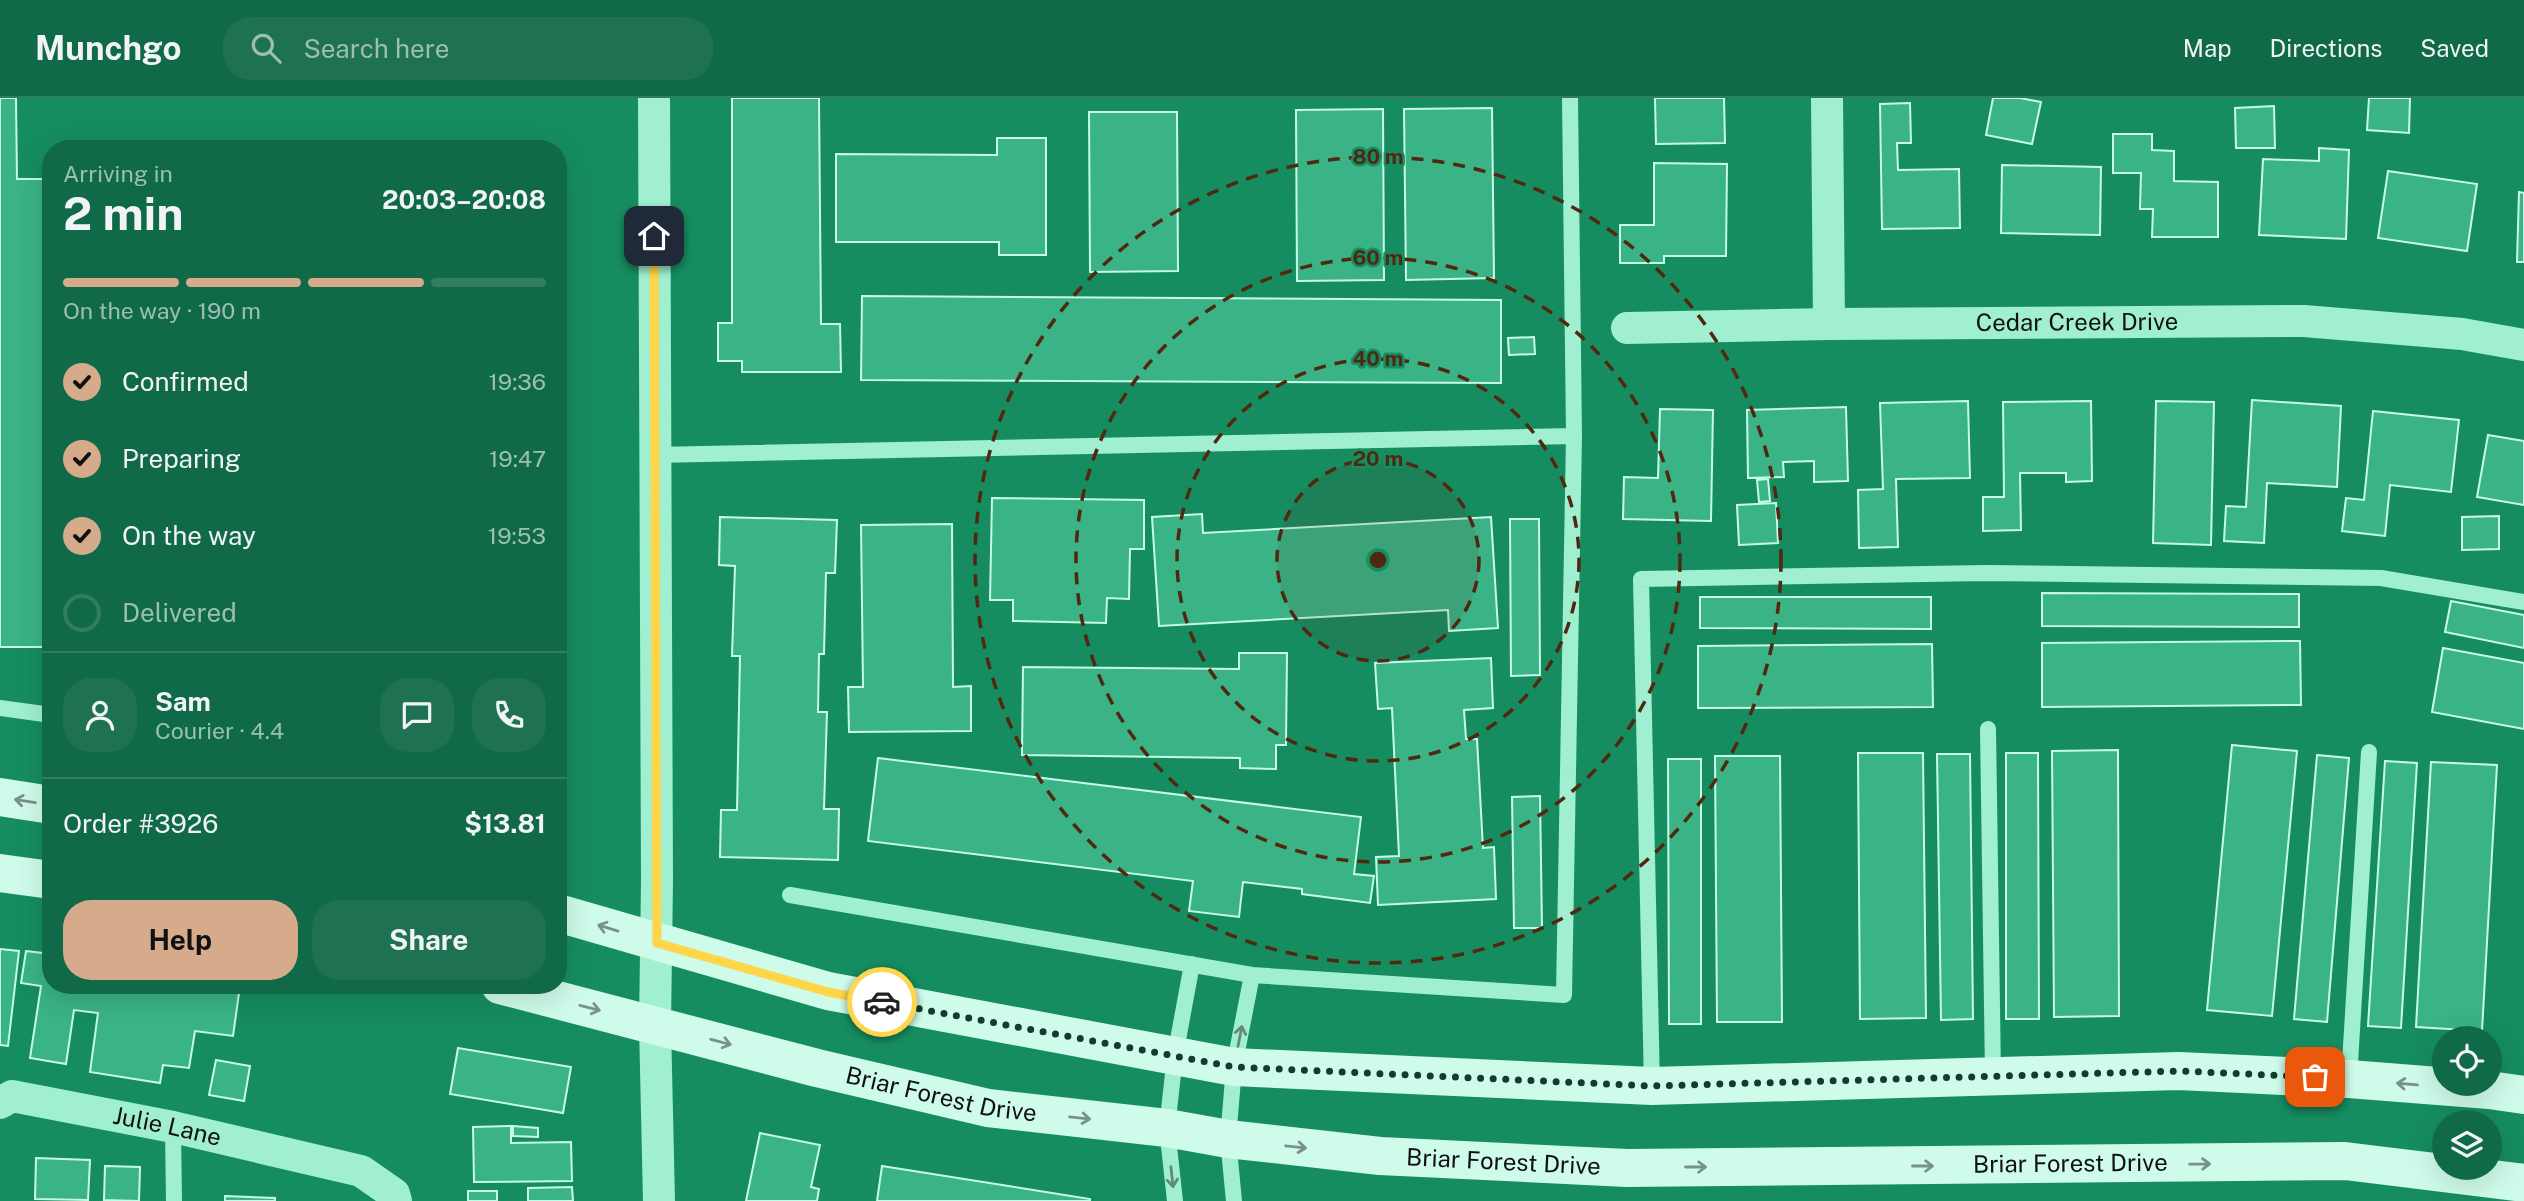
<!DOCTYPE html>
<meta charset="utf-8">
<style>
body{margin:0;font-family:"Public Sans",sans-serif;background:#1e7252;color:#f1f3f6;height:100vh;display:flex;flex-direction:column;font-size:26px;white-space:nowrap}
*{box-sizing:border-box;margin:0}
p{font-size:23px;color:#9cbfb4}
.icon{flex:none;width:38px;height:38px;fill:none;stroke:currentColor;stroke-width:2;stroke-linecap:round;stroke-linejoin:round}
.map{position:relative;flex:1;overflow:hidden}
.side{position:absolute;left:42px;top:42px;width:525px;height:854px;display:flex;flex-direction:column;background:#106a48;border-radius:28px;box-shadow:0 7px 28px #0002}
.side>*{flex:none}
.tools{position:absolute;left:2432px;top:928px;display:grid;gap:14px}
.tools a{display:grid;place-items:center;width:70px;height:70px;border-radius:50%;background:#106a48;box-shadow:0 7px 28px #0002;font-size:35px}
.pin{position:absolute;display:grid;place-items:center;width:60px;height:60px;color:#fff;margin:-30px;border-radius:14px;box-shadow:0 4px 10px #0006}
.courier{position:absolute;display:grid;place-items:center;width:70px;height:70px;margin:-35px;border:5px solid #ffd54a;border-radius:50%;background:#fff;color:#222;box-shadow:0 2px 9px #0007}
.overview em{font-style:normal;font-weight:700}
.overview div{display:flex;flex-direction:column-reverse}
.overview{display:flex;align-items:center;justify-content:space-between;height:119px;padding:0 21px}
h1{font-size:46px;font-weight:700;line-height:52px}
.bar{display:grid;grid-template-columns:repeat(4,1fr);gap:10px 7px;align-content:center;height:84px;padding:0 21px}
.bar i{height:9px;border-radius:5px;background:#307d60}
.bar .on{background:#d6ab8b}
.bar p{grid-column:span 4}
.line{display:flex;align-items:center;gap:18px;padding:0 21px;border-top:2px solid #307d60}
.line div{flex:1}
.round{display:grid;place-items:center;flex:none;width:74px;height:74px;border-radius:28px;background:#1e7252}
ol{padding:0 21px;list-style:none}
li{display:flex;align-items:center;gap:21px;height:77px}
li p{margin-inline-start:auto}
li .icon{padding:7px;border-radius:50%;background:#d6ab8b;color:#111;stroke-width:4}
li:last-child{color:#9cbfb4}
li i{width:38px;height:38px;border:4px solid #307d60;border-radius:50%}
.cta{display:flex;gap:14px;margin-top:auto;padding:14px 21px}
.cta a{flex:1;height:80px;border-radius:28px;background:#d6ab8b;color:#111;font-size:28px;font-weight:700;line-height:80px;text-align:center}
.cta a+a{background:#1e7252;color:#f1f3f6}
header{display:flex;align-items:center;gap:42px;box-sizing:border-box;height:98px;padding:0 35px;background:#106a48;border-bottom:2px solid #307d60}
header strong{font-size:33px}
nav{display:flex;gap:38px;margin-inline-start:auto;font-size:24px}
.search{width:490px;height:63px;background:#1e7252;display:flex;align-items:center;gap:18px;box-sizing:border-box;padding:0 24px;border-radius:28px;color:#9cbfb4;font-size:26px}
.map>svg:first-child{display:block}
.building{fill:#3ab386;stroke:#c6fbe7;stroke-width:2}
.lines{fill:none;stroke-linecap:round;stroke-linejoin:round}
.lane{stroke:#a0efd1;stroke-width:16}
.street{stroke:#a0efd1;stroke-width:32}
.secondary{stroke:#cefbea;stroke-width:38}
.oneway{stroke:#799288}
.oneway2{stroke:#608b7b}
.done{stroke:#133c2d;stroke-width:7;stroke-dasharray:0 12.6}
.route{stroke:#ffd54a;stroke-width:9}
.ring{fill:none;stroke:#522710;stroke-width:3.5;stroke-dasharray:12 9}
.labels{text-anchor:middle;stroke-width:5;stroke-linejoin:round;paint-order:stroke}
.street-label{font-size:24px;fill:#111;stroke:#168d60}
.centre{fill:#522710;stroke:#168d60;stroke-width:3.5}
.ring-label{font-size:21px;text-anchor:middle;font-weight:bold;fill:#522710;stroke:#168d60;stroke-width:5;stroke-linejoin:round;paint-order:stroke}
</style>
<header>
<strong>Munchgo</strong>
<div class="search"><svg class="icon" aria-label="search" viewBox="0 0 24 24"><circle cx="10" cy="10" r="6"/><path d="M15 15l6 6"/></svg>Search here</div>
<nav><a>Map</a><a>Directions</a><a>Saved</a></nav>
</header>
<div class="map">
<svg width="2524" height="1103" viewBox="0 0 2524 1103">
<rect width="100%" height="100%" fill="#168d60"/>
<path class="building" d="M 0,0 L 16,0 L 17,81 L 51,81 L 51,549 L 0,549 Z
M 732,0 L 819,0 L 821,226 L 840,226 L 841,274 L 742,274 L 742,263 L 718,263 L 718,225 L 732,225 Z
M 1655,0 L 1724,0 L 1725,45 L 1656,46 Z
M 1993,0 L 2020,0 L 2041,4 L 2032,46 L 1986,37 Z
M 2369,0 L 2410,0 L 2409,35 L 2367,32 Z
M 1910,5 L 1911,45 L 1897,45 L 1898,72 L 1959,71 L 1960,130 L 1882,131 L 1880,6 Z
M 2274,8 L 2275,50 L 2236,50 L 2235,10 Z
M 1492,10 L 1494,180 L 1406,182 L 1404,11 Z
M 1383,11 L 1384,182 L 1297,183 L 1296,12 Z
M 1089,14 L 1177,14 L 1178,173 L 1090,174 Z
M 2113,36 L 2152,36 L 2152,52 L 2174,53 L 2174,83 L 2218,84 L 2218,139 L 2152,139 L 2153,111 L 2140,111 L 2141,75 L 2113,75 Z
M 997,40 L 1046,40 L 1046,157 L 999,157 L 999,144 L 836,144 L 836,56 L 997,57 Z
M 2319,50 L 2349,52 L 2346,141 L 2259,137 L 2263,61 L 2319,63 Z
M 1654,65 L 1727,66 L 1726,158 L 1664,158 L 1664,165 L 1620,165 L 1620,127 L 1654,127 Z
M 2002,67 L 2101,69 L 2100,137 L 2001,135 Z
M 2388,73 L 2477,86 L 2467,153 L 2378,140 Z
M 2519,94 L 2524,95 L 2524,164 L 2517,164 Z
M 862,198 L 1501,202 L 1501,285 L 861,282 Z
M 1534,239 L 1535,256 L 1509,257 L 1508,240 Z
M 2252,302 L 2341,308 L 2337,389 L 2267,385 L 2264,445 L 2224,443 L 2226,408 L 2246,409 Z
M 1968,303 L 1970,380 L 1896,381 L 1898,449 L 1859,450 L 1858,392 L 1883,391 L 1880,305 Z
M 2091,303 L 2092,383 L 2066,384 L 2066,375 L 2020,375 L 2021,432 L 1983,433 L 1983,399 L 2004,399 L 2003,304 Z
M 2156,303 L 2214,304 L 2211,447 L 2153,445 Z
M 1846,309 L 1848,383 L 1814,384 L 1814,363 L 1783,364 L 1784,379 L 1748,380 L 1747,312 Z
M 1660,311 L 1713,312 L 1711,423 L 1623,421 L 1624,379 L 1658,380 Z
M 2373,313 L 2459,322 L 2451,394 L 2390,387 L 2385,438 L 2342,433 L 2346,400 L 2364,402 Z
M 2488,337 L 2524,343 L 2524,407 L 2477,399 Z
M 1768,381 L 1770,403 L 1759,404 L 1757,382 Z
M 992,400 L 1144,402 L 1144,451 L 1130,451 L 1129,501 L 1107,500 L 1106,525 L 1013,523 L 1013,502 L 990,502 Z
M 1776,405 L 1778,445 L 1739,447 L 1737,407 Z
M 1202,416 L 1203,435 L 1491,419 L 1498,530 L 1449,533 L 1448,512 L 1159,528 L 1152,419 Z
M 2499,418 L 2499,451 L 2462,452 L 2462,419 Z
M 720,419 L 837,422 L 835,475 L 826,475 L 824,556 L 819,556 L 818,614 L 827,614 L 824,711 L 839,711 L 838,762 L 720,759 L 721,712 L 737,712 L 740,558 L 732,558 L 735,468 L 719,467 Z
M 1510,421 L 1539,421 L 1540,577 L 1511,578 Z
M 952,426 L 953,589 L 971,588 L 971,633 L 849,634 L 848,589 L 863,589 L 861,427 Z
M 2042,495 L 2299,496 L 2299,529 L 2042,528 Z
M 1700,499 L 1931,499 L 1931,531 L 1700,530 Z
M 2451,503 L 2524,517 L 2524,550 L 2445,534 Z
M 2300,543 L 2301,607 L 2042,609 L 2042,545 Z
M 1932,546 L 1933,609 L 1698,610 L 1698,548 Z
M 2443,550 L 2524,565 L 2524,631 L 2432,614 Z
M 1239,555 L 1287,555 L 1286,647 L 1276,647 L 1276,671 L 1240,670 L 1240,660 L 1022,657 L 1023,569 L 1239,571 Z
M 1491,560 L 1493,610 L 1464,612 L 1466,641 L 1477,641 L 1483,750 L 1494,749 L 1496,801 L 1378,807 L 1376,759 L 1399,758 L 1392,610 L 1378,611 L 1375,565 Z
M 2232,647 L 2297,653 L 2272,918 L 2207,912 Z
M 2118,652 L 2119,918 L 2054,919 L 2052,653 Z
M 1858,655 L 1923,655 L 1926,920 L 1860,921 Z
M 2006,655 L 2038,655 L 2039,921 L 2006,921 Z
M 1937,656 L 1970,656 L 1973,921 L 1941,922 Z
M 2317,657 L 2349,660 L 2327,924 L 2294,921 Z
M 1715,658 L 1780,658 L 1782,924 L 1717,924 Z
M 878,660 L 1361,719 L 1354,776 L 1374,778 L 1370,805 L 1302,796 L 1302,791 L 1243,784 L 1239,819 L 1189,813 L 1193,783 L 868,743 Z
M 1668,661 L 1701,661 L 1701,926 L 1669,926 Z
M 2385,663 L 2417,665 L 2401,930 L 2368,928 Z
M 2431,664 L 2497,667 L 2482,933 L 2416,929 Z
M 1540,698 L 1542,830 L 1514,830 L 1512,699 Z
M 0,851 L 19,853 L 8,948 L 0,947 Z
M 26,853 L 51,856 L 51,887 L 138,887 L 164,891 L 165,887 L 240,888 L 233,938 L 195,933 L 189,970 L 163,967 L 160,985 L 90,974 L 98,915 L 74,912 L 66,966 L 30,960 L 41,888 L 21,885 Z
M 458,950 L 571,969 L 563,1015 L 450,996 Z
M 216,962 L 250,968 L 244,1003 L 209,997 Z
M 511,1028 L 511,1045 L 571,1044 L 572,1083 L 474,1084 L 473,1029 Z
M 513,1028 L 538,1030 L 538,1039 L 513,1038 Z
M 760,1035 L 820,1047 L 811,1089 L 819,1091 L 817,1103 L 746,1103 Z
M 36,1060 L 90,1062 L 88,1102 L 35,1101 Z
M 105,1068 L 140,1069 L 139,1103 L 104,1102 Z
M 882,1068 L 1090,1101 L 1090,1103 L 877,1103 Z
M 572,1089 L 573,1103 L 528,1103 L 528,1090 Z
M 468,1093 L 497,1093 L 497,1103 L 468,1103 Z
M 225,1098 L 275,1100 L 275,1103 L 225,1103 Z"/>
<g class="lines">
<path class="lane" d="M 654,357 L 1574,338
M 0,610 L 51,617
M 1988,631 L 1993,977
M 790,797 L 1252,877 L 1564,897 L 1574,338 L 1570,0
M 2349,981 L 2369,654
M 1652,988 L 1641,481 L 1985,475 L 2381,480 L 2524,504
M 173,1029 L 174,1103
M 1175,1103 L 1167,1030 L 1175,958 L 1192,866
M 1234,1103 L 1228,1041 L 1234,969 L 1252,877"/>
<g class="street">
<path d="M 654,0 L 657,783 L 655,927 L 659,1103"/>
<path d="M 1827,0 L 1829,226"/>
<path id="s1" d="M 1627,230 L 1829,226 L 2304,223 L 2462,236 L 2524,247"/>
<path id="s2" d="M 0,1005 L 12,998 L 173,1029 L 361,1073 L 394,1096 L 396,1103"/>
</g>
<g class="secondary">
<path d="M 0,699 L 51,707"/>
<path d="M 0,775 L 51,782"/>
<path d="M 558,815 L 828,893 L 1234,969 L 1652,988 L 2179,973 L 2349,981 L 2489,992 L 2524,997"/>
<path id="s3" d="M 500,887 L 817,970 L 988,1010 L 1167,1030 L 1228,1041 L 1380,1058 L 1627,1070 L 2345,1063 L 2524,1085"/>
</g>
</g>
<defs><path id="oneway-shaft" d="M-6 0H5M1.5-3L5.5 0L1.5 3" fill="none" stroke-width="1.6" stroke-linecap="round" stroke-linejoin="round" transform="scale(1.75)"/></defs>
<g class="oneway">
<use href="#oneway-shaft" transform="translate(25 703) rotate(-171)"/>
<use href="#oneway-shaft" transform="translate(608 830) rotate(-163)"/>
<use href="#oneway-shaft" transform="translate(590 910) rotate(14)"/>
<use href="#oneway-shaft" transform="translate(721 944) rotate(15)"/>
<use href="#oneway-shaft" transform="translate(2407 986) rotate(-175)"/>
<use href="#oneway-shaft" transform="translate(1080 1020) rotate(6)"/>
<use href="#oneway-shaft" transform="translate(1296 1049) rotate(6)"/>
<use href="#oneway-shaft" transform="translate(2200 1066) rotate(-1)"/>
<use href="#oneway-shaft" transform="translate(1923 1068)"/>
<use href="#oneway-shaft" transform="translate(1696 1069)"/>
</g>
<g class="oneway2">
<use href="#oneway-shaft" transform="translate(1240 938) rotate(-79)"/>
<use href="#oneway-shaft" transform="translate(1172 1079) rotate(84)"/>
</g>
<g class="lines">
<path class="done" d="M 882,904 L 1234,969 L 1652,988 L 2179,973 L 2315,979"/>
<path class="route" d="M 654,138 L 657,845 L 828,894 L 882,904"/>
</g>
<circle cx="1378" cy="462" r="101" fill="#522710" fill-opacity=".12"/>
<g class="ring">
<circle cx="1378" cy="462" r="101"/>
<circle cx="1378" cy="462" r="201"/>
<circle cx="1378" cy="462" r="302"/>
<circle cx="1378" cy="462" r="403"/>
</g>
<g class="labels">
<g class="street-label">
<text dy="8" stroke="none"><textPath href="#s1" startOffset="450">Cedar Creek Drive</textPath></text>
<text dy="8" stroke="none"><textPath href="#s3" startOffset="455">Briar Forest Drive</textPath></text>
<text dy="8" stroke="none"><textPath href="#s2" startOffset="172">Julie Lane</textPath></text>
<text dy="8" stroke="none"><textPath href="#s3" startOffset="1022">Briar Forest Drive</textPath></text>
<text dy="8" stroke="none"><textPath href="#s3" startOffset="1589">Briar Forest Drive</textPath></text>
</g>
</g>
<circle cx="1378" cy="462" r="10" class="centre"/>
<g class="ring-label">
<text x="1378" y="66">80 m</text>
<text x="1378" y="167">60 m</text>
<text x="1378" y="268">40 m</text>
<text x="1378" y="368">20 m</text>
</g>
</svg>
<div class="tools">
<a><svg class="icon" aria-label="locate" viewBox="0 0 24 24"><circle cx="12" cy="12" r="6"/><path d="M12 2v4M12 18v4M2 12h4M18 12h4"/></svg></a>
<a><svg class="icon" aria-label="layers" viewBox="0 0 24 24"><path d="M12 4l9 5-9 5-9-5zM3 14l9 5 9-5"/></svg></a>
</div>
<div class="pin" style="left:2315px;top:979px;background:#ea580c"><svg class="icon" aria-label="bag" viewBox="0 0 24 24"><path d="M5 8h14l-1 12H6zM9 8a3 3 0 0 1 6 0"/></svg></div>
<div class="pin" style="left:654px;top:138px;background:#1f2937"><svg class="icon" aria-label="home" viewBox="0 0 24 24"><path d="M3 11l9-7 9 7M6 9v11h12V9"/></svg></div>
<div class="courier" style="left:882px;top:904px"><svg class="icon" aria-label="car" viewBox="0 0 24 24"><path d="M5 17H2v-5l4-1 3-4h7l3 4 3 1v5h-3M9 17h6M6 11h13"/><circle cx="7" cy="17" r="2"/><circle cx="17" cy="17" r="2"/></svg></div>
<section class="side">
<div class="overview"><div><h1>2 min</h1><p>Arriving in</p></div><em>20:03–20:08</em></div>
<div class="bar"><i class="on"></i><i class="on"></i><i class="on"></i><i></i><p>On the way · 190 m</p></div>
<ol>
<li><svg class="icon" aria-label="check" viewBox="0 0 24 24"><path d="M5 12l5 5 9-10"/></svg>Confirmed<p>19:36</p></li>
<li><svg class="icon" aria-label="check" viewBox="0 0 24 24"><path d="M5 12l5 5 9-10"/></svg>Preparing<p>19:47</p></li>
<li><svg class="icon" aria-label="check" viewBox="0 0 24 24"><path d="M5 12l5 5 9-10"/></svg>On the way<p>19:53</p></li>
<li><i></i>Delivered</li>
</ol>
<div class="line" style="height:126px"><a class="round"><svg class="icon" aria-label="person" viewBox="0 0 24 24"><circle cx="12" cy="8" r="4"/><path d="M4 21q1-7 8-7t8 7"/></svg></a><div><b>Sam</b><p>Courier · 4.4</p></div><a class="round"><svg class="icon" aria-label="chat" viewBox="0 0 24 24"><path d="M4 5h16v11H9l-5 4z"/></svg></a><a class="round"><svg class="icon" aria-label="phone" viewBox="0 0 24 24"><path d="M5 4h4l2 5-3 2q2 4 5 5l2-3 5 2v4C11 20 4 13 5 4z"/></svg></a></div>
<div class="line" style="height:91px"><div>Order #3926</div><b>$13.81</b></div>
<div class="cta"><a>Help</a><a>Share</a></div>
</section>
</div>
